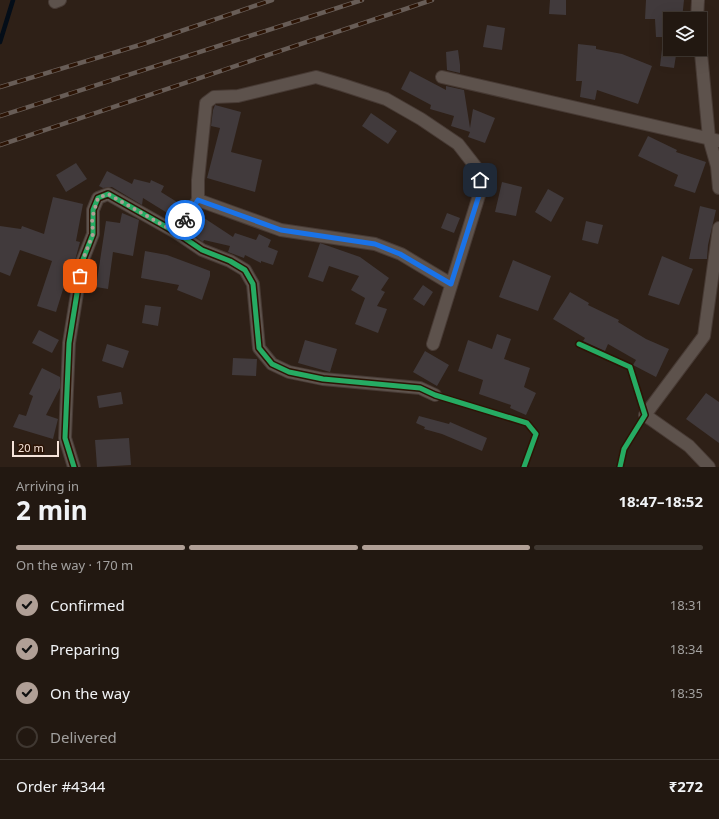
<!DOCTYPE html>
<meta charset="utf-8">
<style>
body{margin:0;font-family:"Noto Sans",sans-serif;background:#2a211a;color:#f1f3f6;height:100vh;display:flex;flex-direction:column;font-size:15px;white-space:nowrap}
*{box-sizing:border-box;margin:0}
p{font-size:13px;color:#a2a09f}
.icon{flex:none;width:22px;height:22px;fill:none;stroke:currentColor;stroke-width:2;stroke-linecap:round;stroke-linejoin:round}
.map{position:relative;height:467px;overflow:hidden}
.details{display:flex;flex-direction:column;background:#221811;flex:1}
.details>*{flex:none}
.controls{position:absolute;left:663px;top:12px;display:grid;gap:8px}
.controls a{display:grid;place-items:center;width:44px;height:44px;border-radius:0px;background:#221811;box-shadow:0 4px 16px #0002,0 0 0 1px #3f3731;font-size:20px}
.scale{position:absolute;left:12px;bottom:10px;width:47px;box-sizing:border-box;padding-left:4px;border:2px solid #f6e4da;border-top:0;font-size:11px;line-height:14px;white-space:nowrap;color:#f6e4da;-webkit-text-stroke:3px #2c1405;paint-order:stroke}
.pin{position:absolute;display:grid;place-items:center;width:34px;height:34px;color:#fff;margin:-17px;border-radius:8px;box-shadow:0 2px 6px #0006}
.courier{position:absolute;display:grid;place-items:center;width:40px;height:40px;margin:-20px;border:3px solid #1a73e8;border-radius:50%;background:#fff;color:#222;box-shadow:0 1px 5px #0007}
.headline em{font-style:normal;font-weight:700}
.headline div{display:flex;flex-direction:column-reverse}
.headline{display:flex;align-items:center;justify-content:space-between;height:68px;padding:0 16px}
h1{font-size:26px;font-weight:700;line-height:30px}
.bar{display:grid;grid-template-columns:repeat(4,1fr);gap:6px 4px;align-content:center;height:48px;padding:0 16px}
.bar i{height:5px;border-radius:3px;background:#3f3731}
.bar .current{background:#b09f96}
.bar p{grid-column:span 4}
.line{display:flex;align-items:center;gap:10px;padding:0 16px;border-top:1px solid #3f3731}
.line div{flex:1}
ol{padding:0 16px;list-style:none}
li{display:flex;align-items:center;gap:12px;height:44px}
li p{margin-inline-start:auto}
li .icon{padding:4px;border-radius:50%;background:#b09f96;color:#111;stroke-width:4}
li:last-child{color:#a2a09f}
li i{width:22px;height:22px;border:2px solid #3f3731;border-radius:50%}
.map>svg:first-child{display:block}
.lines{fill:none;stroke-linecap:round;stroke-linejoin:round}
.stream{stroke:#040d18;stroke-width:4.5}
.building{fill:#413a3c}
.street-casing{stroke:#473a34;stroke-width:14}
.street{stroke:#5d524c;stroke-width:12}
.rail-casing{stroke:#685d57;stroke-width:4.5}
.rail{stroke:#2c1405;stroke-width:3;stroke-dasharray:9;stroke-linecap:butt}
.cycleway-casing{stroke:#2c1405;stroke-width:8}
.cycleway{stroke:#26ab63;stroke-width:5}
.done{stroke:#b09f96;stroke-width:4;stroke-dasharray:0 7.2}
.route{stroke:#1a73e8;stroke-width:5}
</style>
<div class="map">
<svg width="719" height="467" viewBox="0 0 719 467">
<rect width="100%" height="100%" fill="#2e2017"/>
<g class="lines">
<path class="stream" d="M 0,42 L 13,0"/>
</g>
<path class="building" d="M 550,0 L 566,0 L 566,15 L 549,14 Z
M 646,0 L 684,0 L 682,19 L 670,19 L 670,37 L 656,37 L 655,19 L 645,19 Z
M 487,25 L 505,28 L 502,50 L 483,47 Z
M 578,44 L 596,46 L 596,49 L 622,54 L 652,66 L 638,104 L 597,90 L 595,100 L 580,97 L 582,81 L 576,81 Z
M 662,49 L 677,49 L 674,68 L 660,66 Z
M 458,50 L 460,65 L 460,73 L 447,70 L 446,52 Z
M 410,71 L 446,90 L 446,86 L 464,90 L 470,128 L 473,109 L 495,118 L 485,143 L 468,137 L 470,132 L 451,126 L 454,116 L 430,109 L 431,105 L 401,89 Z
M 215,105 L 241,112 L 231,152 L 262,160 L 255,192 L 207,178 L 220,128 L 211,126 L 213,110 Z
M 371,113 L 397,131 L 388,144 L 362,126 Z
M 648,136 L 677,150 L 676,152 L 706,162 L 695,193 L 674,186 L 678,175 L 638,156 Z
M 76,163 L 87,179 L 66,192 L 56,175 Z
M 107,171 L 132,184 L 134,179 L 150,183 L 151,180 L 164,186 L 161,192 L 185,207 L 177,219 L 143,198 L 142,205 L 112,187 L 103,188 L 99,186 Z
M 502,182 L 522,187 L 516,216 L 495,212 Z
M 548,189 L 564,198 L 551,222 L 535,212 Z
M 53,197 L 83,204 L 76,241 L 80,242 L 73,268 L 70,267 L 56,312 L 37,306 L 52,261 L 20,250 L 10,276 L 0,272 L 0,226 L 21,229 L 22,226 L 44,234 Z
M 700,206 L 716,210 L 708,245 L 707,259 L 689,259 Z
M 122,213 L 139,220 L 133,256 L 113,252 L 108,289 L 96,287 L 106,221 L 120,223 Z
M 447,213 L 460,218 L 454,233 L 441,228 Z
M 198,214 L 233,237 L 235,233 L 256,240 L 259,234 L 271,240 L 268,247 L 278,251 L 273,265 L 261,261 L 261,263 L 245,255 L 244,258 L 228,252 L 230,246 L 204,240 L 203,242 L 187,231 Z
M 586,221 L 603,225 L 598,244 L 582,240 Z
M 320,243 L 360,257 L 389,278 L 381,290 L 385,292 L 377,306 L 387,309 L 378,333 L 355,324 L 365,298 L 351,290 L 359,276 L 329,266 L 323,282 L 308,277 Z
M 145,251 L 167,255 L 210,271 L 210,276 L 202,300 L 177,290 L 179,285 L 141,278 Z
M 662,256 L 693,269 L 679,305 L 648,295 Z
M 513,260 L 551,276 L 538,311 L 499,297 Z
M 423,285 L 433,292 L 424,306 L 413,299 Z
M 570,292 L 589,303 L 588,305 L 619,320 L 618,322 L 646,339 L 669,349 L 656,377 L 633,365 L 636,360 L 608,344 L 605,351 L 583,341 L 585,338 L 553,319 Z
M 145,305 L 161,307 L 158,326 L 142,323 Z
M 39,330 L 59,340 L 52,353 L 32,343 Z
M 497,334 L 511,339 L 504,359 L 530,368 L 524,387 L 536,393 L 526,415 L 510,408 L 511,405 L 479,394 L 483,380 L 458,371 L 468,340 L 492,349 Z
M 305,340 L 337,349 L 330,372 L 298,363 Z
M 107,344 L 129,351 L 123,368 L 102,361 Z
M 425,351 L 449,365 L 437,386 L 413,372 Z
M 233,358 L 257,359 L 256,376 L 232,375 Z
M 42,368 L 60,377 L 60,388 L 46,415 L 58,419 L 53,439 L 13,427 L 19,414 L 26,416 L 33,396 L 29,394 Z
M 121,392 L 123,404 L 99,408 L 97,396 Z
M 706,393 L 719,402 L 719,443 L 686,419 Z
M 419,416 L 449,424 L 450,422 L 487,438 L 482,451 L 442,434 L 424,429 L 425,427 L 416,423 Z
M 129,438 L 131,465 L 97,467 L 95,440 Z"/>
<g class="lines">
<defs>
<path id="street" d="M 55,2 L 60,0
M 697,19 L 698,0
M 700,42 L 709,138 L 717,166 L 719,188
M 442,77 L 719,141
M 198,200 L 281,230 L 375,244 L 401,254 L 451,284
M 177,233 L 198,200 L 198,180 L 206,103 L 214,97 L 238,96 L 316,77 L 343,85 L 386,99 L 421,119 L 458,144 L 479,171 L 481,189 L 433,344
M 74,467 L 65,438 L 69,343 L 82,262 L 93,234 L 93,210 L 98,198 L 108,194 L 177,233 L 202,250 L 230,261 L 245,270 L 253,284 L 259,348 L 272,364 L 289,372 L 323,379 L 420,388 L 435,395
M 709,467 L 689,446 L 645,415 L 704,336 L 719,228"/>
</defs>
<use href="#street" class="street-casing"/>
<use href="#street" class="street"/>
<defs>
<path id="rail" d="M 0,87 L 143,44 L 272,0
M 0,116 L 362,0
M 0,145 L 432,0"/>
</defs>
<use href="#rail" class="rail-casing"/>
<use href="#rail" class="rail"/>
<defs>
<path id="cycleway" d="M 579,344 L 630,367 L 645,415 L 624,449 L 620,467
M 74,467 L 65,438 L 69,343 L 82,262 L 93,234 L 93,210 L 98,198 L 108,194 L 177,233 L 202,250 L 230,261 L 245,270 L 253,284 L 259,348 L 272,364 L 289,372 L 323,379 L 420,388 L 435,395 L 527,423 L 536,434 L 524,467"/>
</defs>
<use href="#cycleway" class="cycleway-casing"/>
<use href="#cycleway" class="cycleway"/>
</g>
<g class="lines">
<path class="done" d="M 80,276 L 82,262 L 93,234 L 92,218 L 98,198 L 108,194 L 177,233 L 185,220"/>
<path class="route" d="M 185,220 L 198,200 L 281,230 L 375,244 L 400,254 L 451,284 L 481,189 L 480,180"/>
</g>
</svg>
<div class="controls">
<a><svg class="icon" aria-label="layers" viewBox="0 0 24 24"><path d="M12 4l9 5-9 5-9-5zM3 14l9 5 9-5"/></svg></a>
</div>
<div class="scale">20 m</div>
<div class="pin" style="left:80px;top:276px;background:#ea580c"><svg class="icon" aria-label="bag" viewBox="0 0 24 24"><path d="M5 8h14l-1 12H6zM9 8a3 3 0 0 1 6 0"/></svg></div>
<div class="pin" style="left:480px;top:180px;background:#1f2937"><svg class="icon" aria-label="home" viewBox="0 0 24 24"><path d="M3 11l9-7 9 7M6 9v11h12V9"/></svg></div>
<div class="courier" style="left:185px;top:220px"><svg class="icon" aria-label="bike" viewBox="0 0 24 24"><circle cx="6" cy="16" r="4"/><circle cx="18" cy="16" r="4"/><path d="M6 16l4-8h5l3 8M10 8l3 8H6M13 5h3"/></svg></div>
</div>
<section class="details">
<div class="headline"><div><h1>2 min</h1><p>Arriving in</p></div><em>18:47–18:52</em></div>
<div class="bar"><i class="current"></i><i class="current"></i><i class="current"></i><i></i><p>On the way · 170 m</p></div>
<ol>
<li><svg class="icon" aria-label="check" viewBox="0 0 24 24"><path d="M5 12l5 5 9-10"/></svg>Confirmed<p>18:31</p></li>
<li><svg class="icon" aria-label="check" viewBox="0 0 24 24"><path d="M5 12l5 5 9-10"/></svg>Preparing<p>18:34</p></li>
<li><svg class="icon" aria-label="check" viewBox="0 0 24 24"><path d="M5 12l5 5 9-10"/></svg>On the way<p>18:35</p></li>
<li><i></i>Delivered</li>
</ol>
<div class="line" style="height:52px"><div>Order #4344</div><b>₹272</b></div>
</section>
